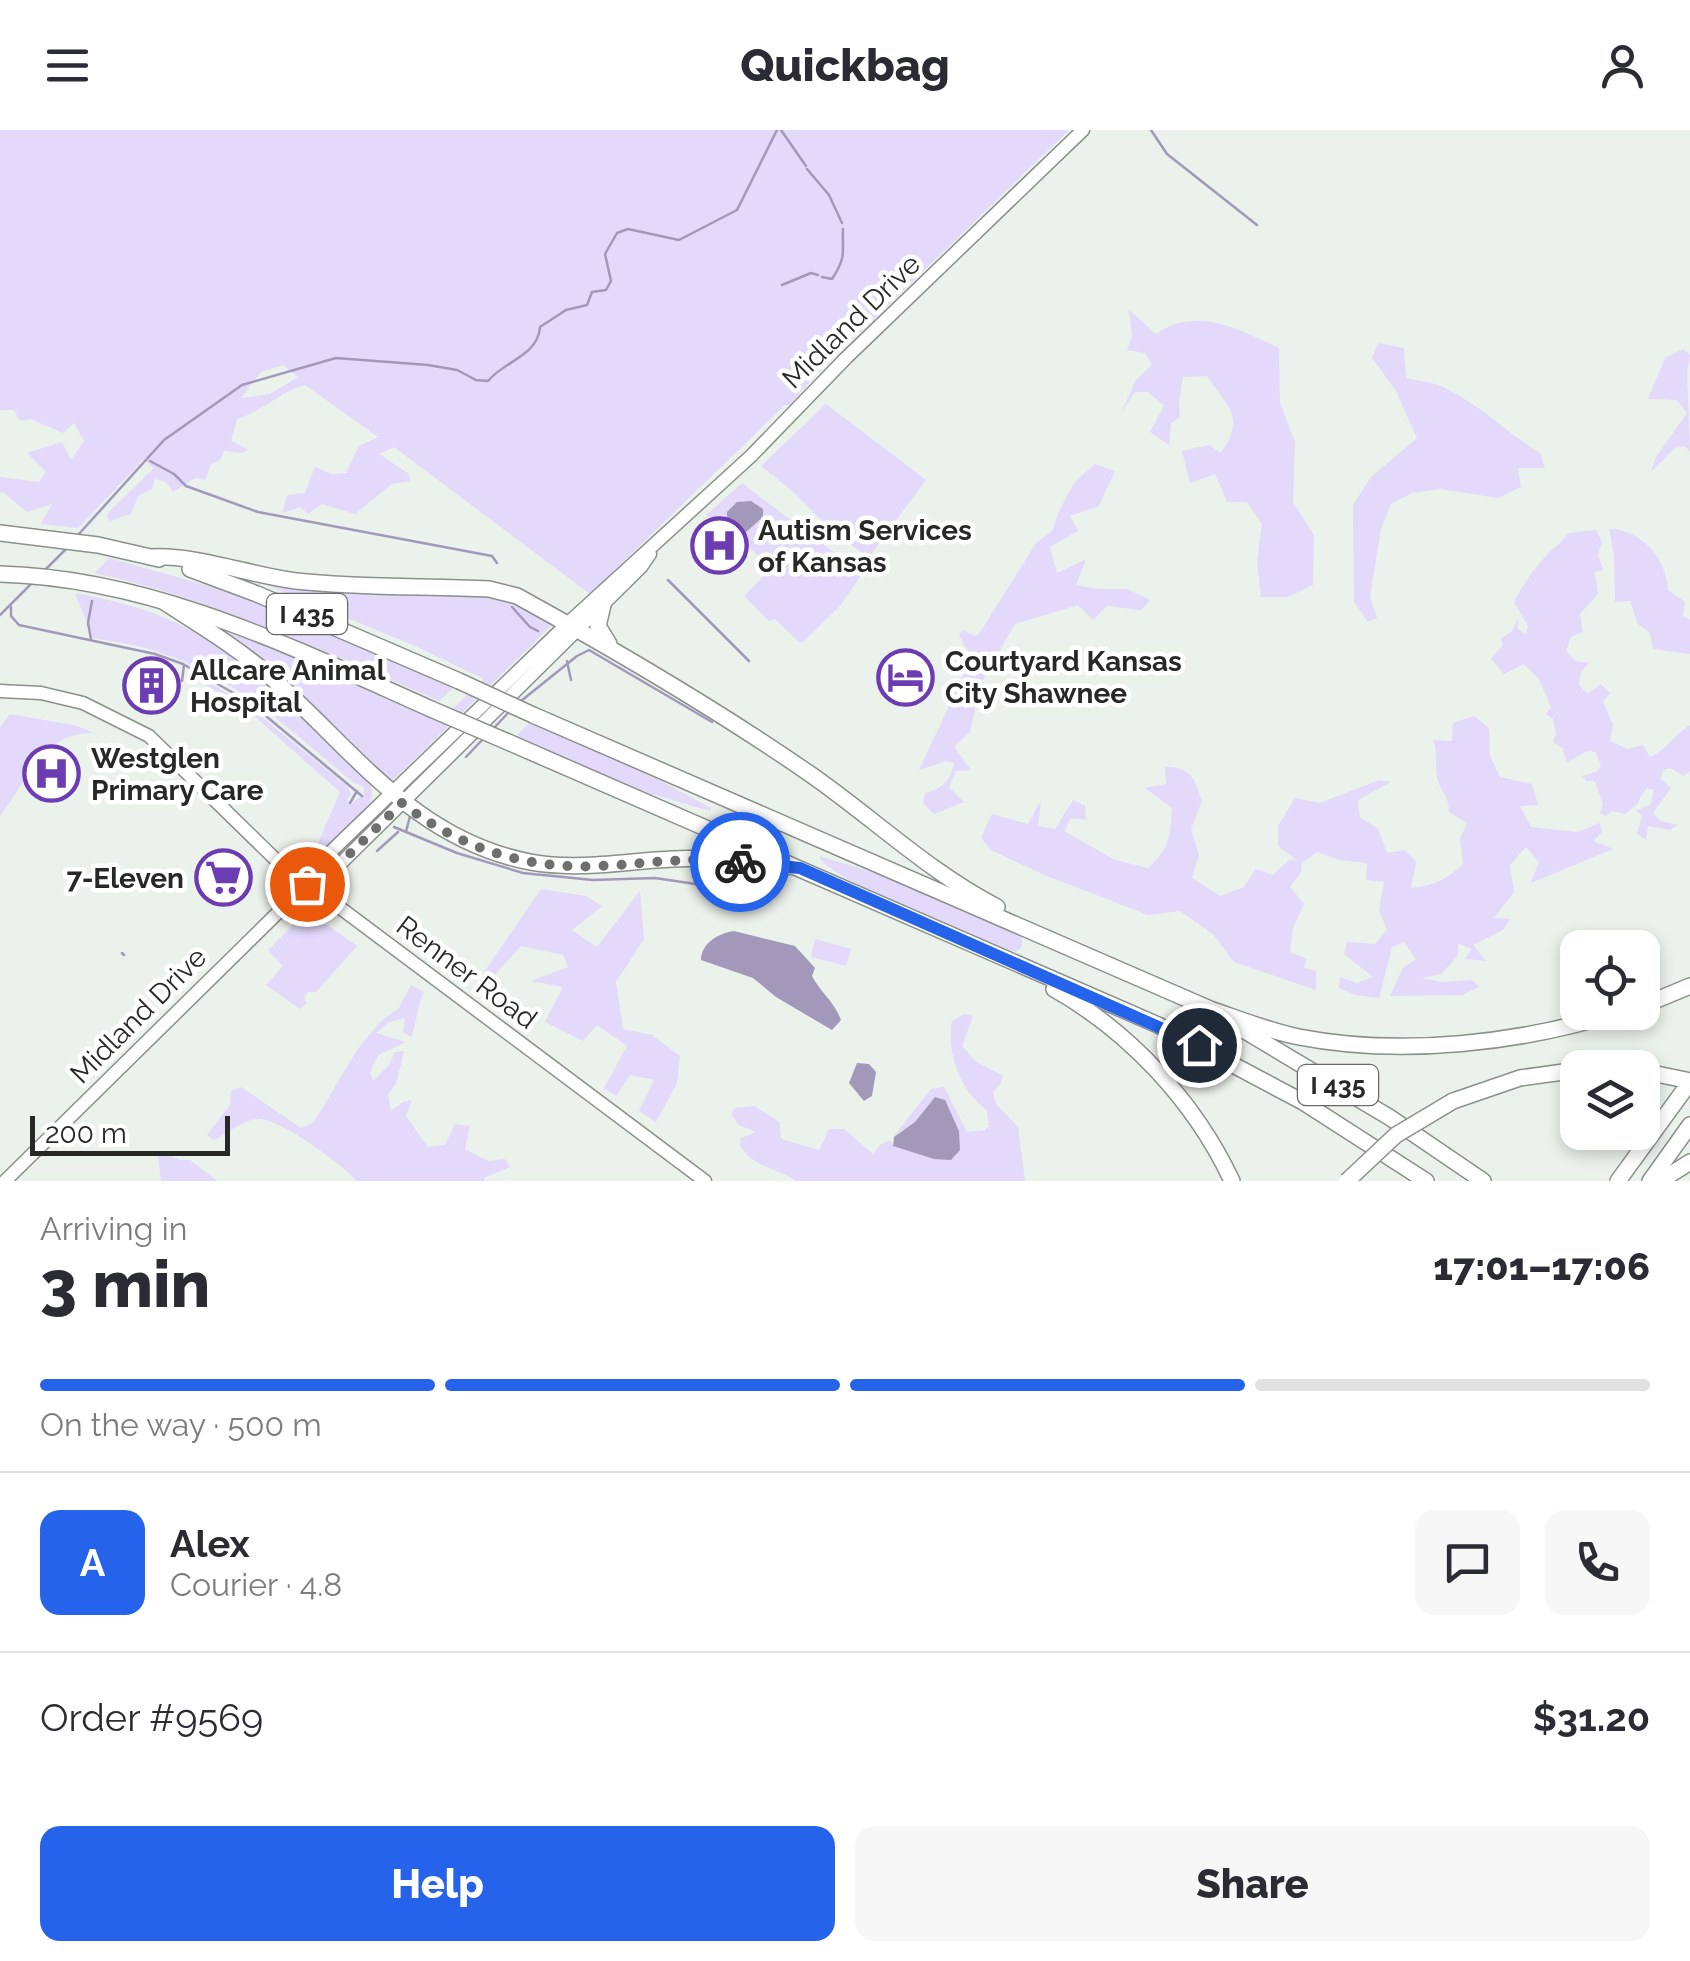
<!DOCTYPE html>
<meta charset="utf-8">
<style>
body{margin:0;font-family:Raleway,sans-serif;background:#f7f7f7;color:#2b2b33;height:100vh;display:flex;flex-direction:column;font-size:38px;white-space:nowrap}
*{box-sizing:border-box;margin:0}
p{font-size:32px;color:#7c7c81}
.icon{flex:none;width:55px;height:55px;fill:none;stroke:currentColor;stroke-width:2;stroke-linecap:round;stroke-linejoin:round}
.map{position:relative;height:1051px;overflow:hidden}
.panel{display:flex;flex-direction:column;background:#fff;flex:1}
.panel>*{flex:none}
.tools{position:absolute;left:1560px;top:800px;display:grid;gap:20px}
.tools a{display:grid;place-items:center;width:100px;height:100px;border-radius:20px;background:#fff;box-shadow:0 5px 15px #0003;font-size:50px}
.scale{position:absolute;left:30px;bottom:25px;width:200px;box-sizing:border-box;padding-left:10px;border:5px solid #272927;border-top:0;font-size:28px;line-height:35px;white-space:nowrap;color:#272927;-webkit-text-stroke:8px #fff;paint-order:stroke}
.pin{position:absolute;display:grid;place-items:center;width:85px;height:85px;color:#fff;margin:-42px;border:5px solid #fff;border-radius:50%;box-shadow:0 2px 10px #0007}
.courier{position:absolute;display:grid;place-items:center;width:100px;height:100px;margin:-50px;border:8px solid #2563eb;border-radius:50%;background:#fff;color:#222;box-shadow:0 2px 12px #0007}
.overview em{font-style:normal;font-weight:800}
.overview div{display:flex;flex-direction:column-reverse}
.overview{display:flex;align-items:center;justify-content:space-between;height:170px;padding:0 40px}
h1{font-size:65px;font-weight:800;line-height:75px}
.bar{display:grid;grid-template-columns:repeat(4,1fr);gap:15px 10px;align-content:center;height:120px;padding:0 40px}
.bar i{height:12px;border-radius:8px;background:#e1e1e2}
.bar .selected{background:#2563eb}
.bar p{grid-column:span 4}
.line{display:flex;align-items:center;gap:25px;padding:0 40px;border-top:2px solid #e1e1e2}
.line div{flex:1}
.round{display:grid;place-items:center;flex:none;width:105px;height:105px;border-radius:20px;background:#f7f7f7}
.cta{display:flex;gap:20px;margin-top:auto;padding:20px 40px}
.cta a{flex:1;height:115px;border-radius:20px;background:#2563eb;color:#fff;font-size:40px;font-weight:800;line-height:115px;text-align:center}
.cta a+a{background:#f7f7f7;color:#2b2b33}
header{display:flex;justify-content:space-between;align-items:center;height:130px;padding:0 40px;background:#fff;font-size:45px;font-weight:800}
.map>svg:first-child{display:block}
.green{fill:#e2d9fb;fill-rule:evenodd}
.water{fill:#a299ba}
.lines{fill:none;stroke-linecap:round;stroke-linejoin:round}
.stream{stroke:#a299ba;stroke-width:2.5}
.major-casing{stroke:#8b908b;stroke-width:15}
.highway-casing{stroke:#8b908b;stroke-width:18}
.major{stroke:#fff;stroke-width:12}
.highway{stroke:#fff;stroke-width:15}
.highway-bridge-casing{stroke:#8b908b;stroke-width:18;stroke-linecap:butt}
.highway-bridge{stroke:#fff;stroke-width:15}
.done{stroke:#6c6f6c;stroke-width:10;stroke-dasharray:0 18}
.route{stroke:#2563eb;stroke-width:12}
.labels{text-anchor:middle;stroke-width:9;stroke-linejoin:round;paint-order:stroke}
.shield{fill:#fff;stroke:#686968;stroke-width:2.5}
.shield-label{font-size:25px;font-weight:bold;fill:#272927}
.street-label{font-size:28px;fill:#272927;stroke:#fff}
.poi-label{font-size:28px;font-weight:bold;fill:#272927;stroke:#fff;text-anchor:start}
</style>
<header><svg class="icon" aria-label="menu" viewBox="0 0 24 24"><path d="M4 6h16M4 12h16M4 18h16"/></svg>Quickbag<svg class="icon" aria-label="person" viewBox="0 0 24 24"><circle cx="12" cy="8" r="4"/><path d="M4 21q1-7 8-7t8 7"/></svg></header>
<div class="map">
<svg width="1690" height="1051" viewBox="0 0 1690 1051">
<rect width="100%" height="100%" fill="#ebf1eb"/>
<path class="green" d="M 0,0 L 1069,0 L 812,249 L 790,275 L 785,275 L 590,464 L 394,317 L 379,324 L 409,344 L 410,351 L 392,354 L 355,384 L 322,374 L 308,384 L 300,377 L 282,383 L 287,365 L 305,363 L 315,337 L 331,344 L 346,343 L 359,316 L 378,307 L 305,255 C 281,261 265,280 237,289 L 231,311 L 247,319 L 243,323 L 224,321 L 220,330 L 211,334 L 205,350 L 195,348 L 173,362 L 166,352 L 155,349 L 152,359 L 138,366 L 131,384 L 109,391 L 107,384 L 154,338 L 143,330 L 78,398 L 41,394 L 52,374 L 27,382 L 3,362 L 0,363 L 0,347 L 39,352 L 46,342 L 27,323 L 62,312 L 71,330 L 84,311 L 74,293 L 63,303 L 31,289 L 20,291 L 14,280 L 0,280 ZM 283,235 L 298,247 L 270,264 L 241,268 L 261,242 Z
M 1129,180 L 1156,204 C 1196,175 1240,200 1279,218 L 1280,273 L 1295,312 L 1293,372 L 1314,405 L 1313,455 L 1288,467 L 1261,467 L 1257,431 L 1262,394 L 1247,372 L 1227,372 L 1215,344 L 1190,353 L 1182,321 L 1209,315 L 1221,323 C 1246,286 1228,278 1207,246 L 1183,247 L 1179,271 L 1180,288 L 1171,293 L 1169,315 L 1150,302 L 1164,276 L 1148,262 L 1135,262 L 1121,283 L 1136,250 L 1152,235 L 1145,223 L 1127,220 L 1132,206 Z
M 1378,213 L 1404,218 L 1406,248 C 1418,251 1434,252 1445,258 C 1480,275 1507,303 1540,323 L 1545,338 L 1518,338 L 1521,357 L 1498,368 L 1440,359 L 1412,363 L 1391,374 L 1381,399 L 1370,466 L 1377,488 L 1368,492 L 1354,472 L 1353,375 L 1371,347 L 1417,308 L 1396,261 L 1372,228 Z
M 1683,219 L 1690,225 L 1687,242 L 1690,322 L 1685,316 L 1675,318 L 1651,342 L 1656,327 L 1687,283 L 1677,270 L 1648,269 L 1665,228 Z
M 826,274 L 926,350 L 869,427 L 837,406 L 792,361 L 761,336 Z
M 1095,334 L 1115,341 L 1099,376 L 1070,386 L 1078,401 L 1050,417 L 1057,443 L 1086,429 L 1076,455 L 1098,459 L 1127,459 L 1150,470 L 1141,480 L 1107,476 L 1093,490 L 1078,475 L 1015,494 L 981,553 L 970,602 L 954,617 L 971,640 L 956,641 L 949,657 L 964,672 L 934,684 L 923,673 L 925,663 C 942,659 951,650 954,633 L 946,631 L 919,640 L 973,525 L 964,516 L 959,504 L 963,500 L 975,506 L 979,504 L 1036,413 L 1052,401 L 1060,379 L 1075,352 Z
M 742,353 L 862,444 L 840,476 L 803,512 L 799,512 L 775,489 L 769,491 L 744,466 L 771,438 L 725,394 L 715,393 L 706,385 Z
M 1609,399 C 1641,399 1667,429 1668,460 L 1685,472 L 1683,486 L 1690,490 L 1690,524 L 1653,519 L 1650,503 L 1638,494 L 1630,471 L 1615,472 L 1614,425 Z
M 1596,400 L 1602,412 L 1598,425 L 1603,440 L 1595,442 L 1598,464 L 1580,484 L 1583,502 L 1571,507 L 1566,521 L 1575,531 L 1589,533 L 1581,542 L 1579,555 L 1588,564 L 1601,554 L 1610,563 L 1603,572 L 1613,594 L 1610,611 L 1627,619 L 1643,615 L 1650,627 C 1668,619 1674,605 1690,595 L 1690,641 L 1684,646 L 1670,638 L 1663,640 L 1661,649 L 1671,658 L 1653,683 L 1661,691 L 1678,695 L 1670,700 L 1648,696 L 1646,710 L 1637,704 L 1642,686 L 1636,681 L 1651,674 L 1654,660 L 1646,658 L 1637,674 L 1625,684 L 1612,681 L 1606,686 L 1600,683 L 1603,675 L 1595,651 L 1586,651 L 1582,646 L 1596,642 L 1601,636 L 1596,622 L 1588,621 L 1567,632 L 1562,618 L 1553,612 L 1556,604 L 1553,589 L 1546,584 L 1551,577 L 1539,549 L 1524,534 L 1504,544 L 1491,529 L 1503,515 L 1501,509 L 1512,501 L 1518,488 L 1518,499 L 1526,504 L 1528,496 L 1514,472 C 1523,454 1533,440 1546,426 C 1554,416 1562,414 1568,403 Z
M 109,428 L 230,462 L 453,558 L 439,571 C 326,522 216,470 95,443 Z
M 252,449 L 503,466 L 544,488 L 551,496 L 390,653 L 213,497 L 262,514 L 439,592 L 484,549 L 413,515 Z
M 75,463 C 184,482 240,523 317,599 C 335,617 355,634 371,654 C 371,659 373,666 371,670 C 364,686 315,735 300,735 L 317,715 L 340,662 L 244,577 L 204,554 L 206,550 L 253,580 L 348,657 L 351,664 L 347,670 L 351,674 L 364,664 L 364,657 L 353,652 C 293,603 236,547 161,523 C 140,515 116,512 93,508 Z
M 10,584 L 78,596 L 93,603 C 41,603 28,650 0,686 L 0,597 Z
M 1474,586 L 1489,598 L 1490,626 L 1500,647 L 1532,654 L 1538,675 L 1520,676 L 1531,697 L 1578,702 L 1600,693 L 1602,702 L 1593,711 L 1613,719 L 1531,753 L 1539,732 L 1526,717 L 1510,735 L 1514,762 L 1494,788 L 1510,789 L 1503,800 L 1473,815 L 1486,831 L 1465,829 L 1472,819 L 1458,813 L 1458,825 L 1442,844 L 1421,848 L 1442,852 L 1473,850 L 1479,857 L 1462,865 L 1390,866 L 1403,838 L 1416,829 L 1404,812 L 1392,817 L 1379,868 L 1356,865 L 1339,858 L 1340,847 L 1357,853 L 1373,847 L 1344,824 L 1347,812 L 1375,814 L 1387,800 L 1379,780 L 1384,752 L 1366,750 L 1367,733 L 1339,730 L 1317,722 L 1302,733 L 1301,742 L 1290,757 L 1304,774 L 1293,798 L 1290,822 L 1307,829 L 1304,838 L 1316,841 L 1316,860 L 1234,832 L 1213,804 L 1180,781 L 1148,785 L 1042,744 L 991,720 L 981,708 L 992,684 L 1028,694 L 1041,670 L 1038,696 L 1055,699 L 1073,670 L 1085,676 L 1086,690 L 1071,688 L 1064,701 L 1115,730 L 1148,738 C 1169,720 1171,705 1172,678 L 1145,658 L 1166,654 L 1165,637 C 1190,636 1195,649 1202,671 L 1191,699 L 1199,725 L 1192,748 L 1220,766 L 1244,757 L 1256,739 L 1273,745 L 1290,729 L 1298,731 L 1278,716 L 1278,696 L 1295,668 L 1320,673 L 1379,650 L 1391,652 L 1358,670 L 1360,688 L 1378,698 L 1387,723 L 1405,720 L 1416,732 L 1411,758 C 1434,756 1447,749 1463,734 L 1460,709 L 1467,693 L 1449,682 C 1449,667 1443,664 1438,651 C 1434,639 1439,626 1433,610 L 1452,611 L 1453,593 Z
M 531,591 L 637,638 L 711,678 L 710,681 L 642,661 L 516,606 Z
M 819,726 L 888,747 L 1017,803 L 1022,808 L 1022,816 L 1016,822 L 1006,820 C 975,806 826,749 819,726 Z
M 541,759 L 586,766 L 602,776 L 572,800 L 597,817 L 640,761 L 644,809 L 616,852 L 623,899 L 652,905 L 680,926 L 677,953 L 656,992 L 639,981 L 654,950 L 630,945 L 616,966 L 604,958 L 627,916 L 597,895 L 583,911 L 545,892 L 563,857 L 531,851 L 568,837 L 563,825 L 521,816 L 484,857 L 476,854 Z
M 303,785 L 313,785 L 357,816 L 316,862 L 308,862 L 304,868 L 307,873 L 300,879 L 266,855 L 283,836 L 268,820 Z
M 815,809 L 851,819 L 846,836 L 811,827 Z
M 411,855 L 424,862 C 416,877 418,890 411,907 L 403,902 L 405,888 L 389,892 L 376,903 L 406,912 L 378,925 L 370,942 L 373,951 L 389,935 L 395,922 L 404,921 L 396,954 L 388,964 L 391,981 L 403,972 L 412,970 L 406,986 L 428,1017 L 445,1015 L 455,994 L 470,996 L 465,1019 L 488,1031 L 505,1029 L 510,1037 L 484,1048 L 484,1051 L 357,1051 C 344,1036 277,986 257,989 C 244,990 226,1004 214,1010 L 207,1005 L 230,975 L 231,961 L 241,957 L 301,998 L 314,992 L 357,920 L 381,891 L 399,878 Z
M 964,884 L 973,886 L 962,916 L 975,931 L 1003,946 L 1000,954 L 993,962 L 996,974 L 1018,997 L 1025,1051 L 797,1051 C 777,1038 753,1037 740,1016 L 741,1008 L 756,1002 L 739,995 L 731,984 L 735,978 L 754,976 L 779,992 L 781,1009 L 819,1020 L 829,999 L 844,999 L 873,1024 L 880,1015 L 890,1010 L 893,1015 L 934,1029 L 935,967 L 915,992 L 894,1006 L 931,959 L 944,957 L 967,1002 L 985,1000 L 989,996 L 987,980 C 961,963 946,922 952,891 Z
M 166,1024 L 180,1030 L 190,1030 L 217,1051 L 161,1051 L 158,1026 Z"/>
<path class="water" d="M 751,371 L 763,379 L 763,387 L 745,403 L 727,390 L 727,382 L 737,372 Z
M 734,801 L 795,816 L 815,838 L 812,846 C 820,862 834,871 841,890 L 832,900 L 776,867 L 753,848 L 701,830 C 701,814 718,803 734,801 Z
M 857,933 L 869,934 L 876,942 L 872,966 L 864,971 L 849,953 Z
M 935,967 L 945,970 L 959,1001 L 960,1020 L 951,1030 L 934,1029 L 893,1016 L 894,1007 L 915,992 Z"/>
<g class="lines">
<path class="stream" d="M 781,0 L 806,36
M 1151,0 L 1167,24 L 1257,95
M 807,39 L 829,65 L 842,93
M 822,147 L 832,149 C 847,126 842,123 843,99
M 782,155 L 811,143 L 818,145
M 150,331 L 174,344 L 186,356 L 258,382 L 492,426 L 497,433
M 78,405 L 164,310 L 242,255 L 336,228 L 428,235 L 457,240 L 476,250 L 488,251 C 504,231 538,226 540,197 L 566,180 L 587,175 L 592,162 L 606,160 L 611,151 L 605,124 L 617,103 L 628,99 L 679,110 L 737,80 L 777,0
M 43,442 L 66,419
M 668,450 L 749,531
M 11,477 L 11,486 L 19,495 L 155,524 L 183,534 L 249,572 L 362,666
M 512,477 L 530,497 L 538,501
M 0,485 L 31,454
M 91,509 L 88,493 L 92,471
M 567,531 L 571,550
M 182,551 L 184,535
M 521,571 L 577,526 L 589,520 L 712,592
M 493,599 L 508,583
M 466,627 L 484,608
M 350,673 L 357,661
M 394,697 L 457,723 L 523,743 L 593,750 L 655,748 L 763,764
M 406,702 L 410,686
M 377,721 L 398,702
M 122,823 L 124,825"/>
<defs>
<path id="major" d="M 0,561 L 41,563 L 83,573 L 149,606 L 275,729 L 705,1051
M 307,754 L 329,745 L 641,437 L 650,424
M 5,1051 L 307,754 L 318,734 L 567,494 L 751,326 L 846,228 L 1083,0"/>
<path id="highway" d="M 0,403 L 98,415 L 159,429
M 152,427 C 198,425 249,445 296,451 C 360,458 425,456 489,459 L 517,466 C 617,521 716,579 810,644 C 872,687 929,742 997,777
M 190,439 L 257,464 L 459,551
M 0,444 C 153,448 294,518 431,579
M 164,472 C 198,494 233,515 264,541 C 350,615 411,709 530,732 C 579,741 625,731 673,729 C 711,727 749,733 787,737
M 603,475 L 598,496 L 609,514
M 533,585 L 1210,879 C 1239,889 1269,901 1299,907 C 1402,927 1521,913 1620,882
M 508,612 L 1158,895 L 1303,972 L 1426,1051
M 1054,859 C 1130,902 1195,972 1232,1051
M 1642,876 L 1690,856
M 1230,892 L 1389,987 L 1483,1051
M 1642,941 L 1690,951
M 1453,971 L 1520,948 L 1578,940
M 1618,1051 L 1690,952
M 1650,1051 L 1690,995
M 1660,1051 L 1690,1032"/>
</defs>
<use href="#major" class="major-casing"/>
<use href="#highway" class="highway-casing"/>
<use href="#major" class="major"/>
<use href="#highway" class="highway"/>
<defs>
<path id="highway-bridge" d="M 459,551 L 533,585
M 431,579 L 508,612
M 1347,1051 L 1396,1005 L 1453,971"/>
</defs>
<use href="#highway-bridge" class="highway-bridge-casing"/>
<use href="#highway-bridge" class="highway-bridge"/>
</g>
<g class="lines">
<path class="done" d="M 307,754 L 328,745 L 402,673 C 459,718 528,740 599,736 C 647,734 691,726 740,732"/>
<path class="route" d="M 740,732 L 800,738 L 1199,915"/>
</g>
<defs>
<symbol id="hospital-ring" viewBox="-11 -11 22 22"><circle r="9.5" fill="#fff" stroke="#6c3cb3" stroke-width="1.5"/><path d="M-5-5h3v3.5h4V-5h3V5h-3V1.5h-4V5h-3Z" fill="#6c3cb3"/></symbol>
<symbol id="hotel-ring" viewBox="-11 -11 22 22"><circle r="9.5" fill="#fff" stroke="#6c3cb3" stroke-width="1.5"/><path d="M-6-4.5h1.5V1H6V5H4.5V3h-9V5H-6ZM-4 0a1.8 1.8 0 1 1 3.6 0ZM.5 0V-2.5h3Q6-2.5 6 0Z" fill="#6c3cb3"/></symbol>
<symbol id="building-ring" viewBox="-11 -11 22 22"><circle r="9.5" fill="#fff" stroke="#6c3cb3" stroke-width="1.5"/><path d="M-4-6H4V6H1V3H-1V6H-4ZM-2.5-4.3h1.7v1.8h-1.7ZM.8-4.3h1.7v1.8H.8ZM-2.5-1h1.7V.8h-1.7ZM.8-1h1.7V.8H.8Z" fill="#6c3cb3"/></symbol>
<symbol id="supermarket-ring" viewBox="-11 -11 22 22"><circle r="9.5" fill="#fff" stroke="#6c3cb3" stroke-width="1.5"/><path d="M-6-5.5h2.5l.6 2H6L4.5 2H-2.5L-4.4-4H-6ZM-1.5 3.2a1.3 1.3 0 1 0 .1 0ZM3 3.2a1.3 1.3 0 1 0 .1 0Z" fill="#6c3cb3"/></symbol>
</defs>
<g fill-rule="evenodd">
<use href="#hospital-ring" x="688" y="384" width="63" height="63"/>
<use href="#hotel-ring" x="874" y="516" width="63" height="63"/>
<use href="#building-ring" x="120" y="524" width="63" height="63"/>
<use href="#hospital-ring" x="20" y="612" width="63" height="63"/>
<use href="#supermarket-ring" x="192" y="716" width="63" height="63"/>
</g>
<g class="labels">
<g class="shield">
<rect x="267" y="464" width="80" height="40" rx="8"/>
<rect x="1298" y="935" width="80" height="40" rx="8"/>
</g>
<g class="shield-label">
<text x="307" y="493">I 435</text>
<text x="1338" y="964">I 435</text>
</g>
<g class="street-label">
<text transform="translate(851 191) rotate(-44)" y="10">Midland Drive</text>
<text transform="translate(467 842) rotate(37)" y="10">Renner Road</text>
<text transform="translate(138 885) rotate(-45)" y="10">Midland Drive</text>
</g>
<g class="poi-label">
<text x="758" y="410">Autism Services<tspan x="758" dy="32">of Kansas</tspan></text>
<text x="945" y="541">Courtyard Kansas<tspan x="945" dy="32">City Shawnee</tspan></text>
<text x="190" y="550">Allcare Animal<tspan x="190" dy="32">Hospital</tspan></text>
<text x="91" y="638">Westglen<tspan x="91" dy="32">Primary Care</tspan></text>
<text x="184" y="758" text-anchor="end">7-Eleven</text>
</g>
</g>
</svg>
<div class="tools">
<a><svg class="icon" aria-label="locate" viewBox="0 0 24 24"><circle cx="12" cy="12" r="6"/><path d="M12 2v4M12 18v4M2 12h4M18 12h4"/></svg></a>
<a><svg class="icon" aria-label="layers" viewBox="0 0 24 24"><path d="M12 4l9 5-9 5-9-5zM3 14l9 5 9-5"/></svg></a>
</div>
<div class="scale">200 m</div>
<div class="pin" style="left:307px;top:754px;background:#ea580c"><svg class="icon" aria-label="bag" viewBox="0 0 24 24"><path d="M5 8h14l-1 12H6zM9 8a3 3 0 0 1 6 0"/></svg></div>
<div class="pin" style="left:1199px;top:915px;background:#1f2937"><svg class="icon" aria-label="home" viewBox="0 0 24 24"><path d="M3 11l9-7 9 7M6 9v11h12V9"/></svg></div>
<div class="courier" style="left:740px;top:732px"><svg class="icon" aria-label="bike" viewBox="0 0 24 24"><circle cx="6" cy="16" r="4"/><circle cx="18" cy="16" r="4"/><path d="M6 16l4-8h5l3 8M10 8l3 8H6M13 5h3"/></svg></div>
</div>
<section class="panel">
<div class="overview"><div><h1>3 min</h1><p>Arriving in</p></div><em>17:01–17:06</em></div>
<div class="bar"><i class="selected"></i><i class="selected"></i><i class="selected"></i><i></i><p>On the way · 500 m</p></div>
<div class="line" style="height:180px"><b class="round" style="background:#2563eb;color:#fff">A</b><div><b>Alex</b><p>Courier · 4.8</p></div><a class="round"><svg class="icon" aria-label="chat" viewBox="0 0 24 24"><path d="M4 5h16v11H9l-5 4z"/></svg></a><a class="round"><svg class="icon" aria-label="phone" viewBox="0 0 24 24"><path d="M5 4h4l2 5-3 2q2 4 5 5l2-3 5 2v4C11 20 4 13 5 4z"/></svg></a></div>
<div class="line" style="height:130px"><div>Order #9569</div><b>$31.20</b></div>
<div class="cta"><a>Help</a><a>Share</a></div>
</section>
